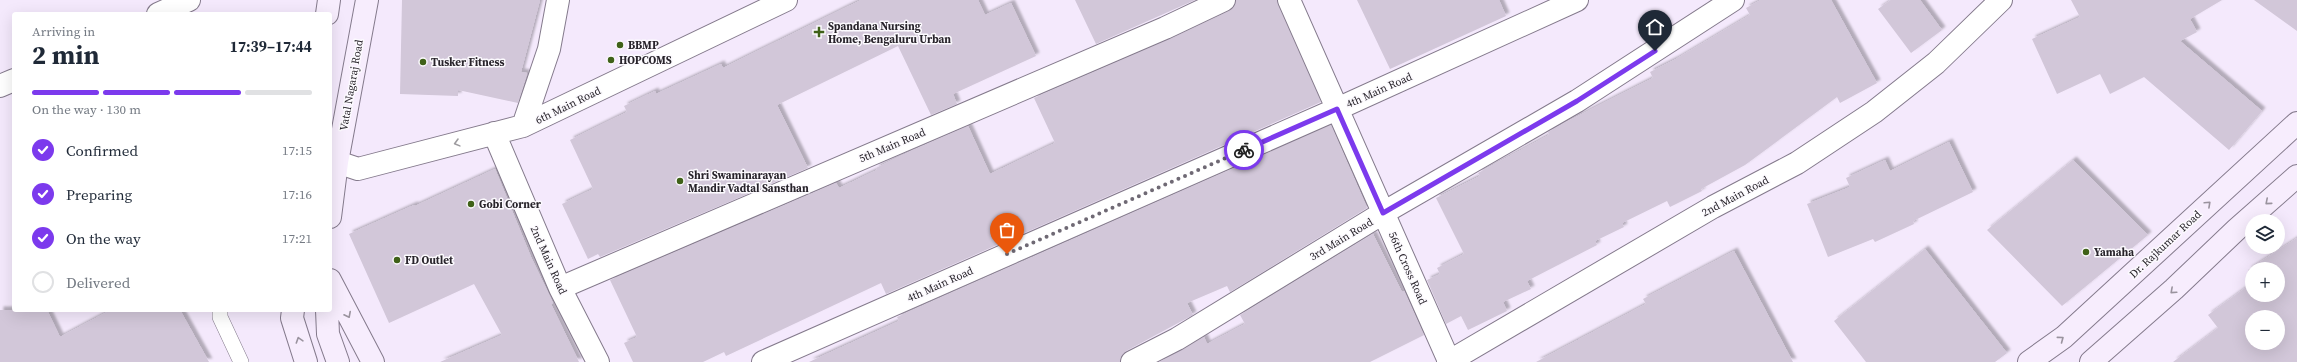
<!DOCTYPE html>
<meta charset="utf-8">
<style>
body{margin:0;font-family:"Source Serif 4",serif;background:#f2f2f3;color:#1f2937;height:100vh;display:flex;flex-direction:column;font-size:15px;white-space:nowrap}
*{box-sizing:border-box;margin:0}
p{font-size:13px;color:#747a83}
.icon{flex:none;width:22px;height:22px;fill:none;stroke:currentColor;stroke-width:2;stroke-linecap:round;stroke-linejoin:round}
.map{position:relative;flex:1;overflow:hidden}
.sheet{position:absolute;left:12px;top:12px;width:320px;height:300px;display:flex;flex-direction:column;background:#fff;border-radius:4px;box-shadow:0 4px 16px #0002}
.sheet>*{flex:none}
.tools{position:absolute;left:2245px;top:214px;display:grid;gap:8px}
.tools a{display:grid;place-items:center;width:40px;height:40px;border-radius:50%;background:#fff;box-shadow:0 4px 16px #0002;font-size:20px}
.pin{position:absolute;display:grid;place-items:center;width:34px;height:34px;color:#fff;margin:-41px -17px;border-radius:50% 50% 50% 0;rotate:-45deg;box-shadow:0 0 4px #0007}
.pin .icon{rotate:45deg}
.courier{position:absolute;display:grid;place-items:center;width:40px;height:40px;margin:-20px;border:3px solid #7c3aed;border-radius:50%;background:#fff;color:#222;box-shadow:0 1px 5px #0007}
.summary em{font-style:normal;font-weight:700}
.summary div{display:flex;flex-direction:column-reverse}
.summary{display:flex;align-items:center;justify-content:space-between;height:68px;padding:0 20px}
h1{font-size:26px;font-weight:700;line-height:30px}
.bar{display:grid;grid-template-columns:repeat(4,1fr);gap:6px 4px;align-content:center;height:48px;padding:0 20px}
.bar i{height:5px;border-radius:3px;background:#e0e1e3}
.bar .current{background:#7c3aed}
.bar p{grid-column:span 4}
ol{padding:0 20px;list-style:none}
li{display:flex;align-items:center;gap:12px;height:44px}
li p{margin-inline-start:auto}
li .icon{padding:4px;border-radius:50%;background:#7c3aed;color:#fff;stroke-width:4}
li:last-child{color:#747a83}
li i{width:22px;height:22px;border:2px solid #e0e1e3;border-radius:50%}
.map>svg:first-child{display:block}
.building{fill:#d2c7d9;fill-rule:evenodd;filter:url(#shadow)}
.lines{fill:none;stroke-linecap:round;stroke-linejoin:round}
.lane-casing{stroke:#847a8c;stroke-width:16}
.street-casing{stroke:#847a8c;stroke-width:24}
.secondary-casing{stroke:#847a8c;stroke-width:24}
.lane{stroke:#fff;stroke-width:15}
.street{stroke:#fff;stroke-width:22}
.secondary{stroke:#f7edfd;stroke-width:22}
.oneway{stroke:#9e9ca0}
.oneway2{stroke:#9a939e}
.done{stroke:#6f6974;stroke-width:4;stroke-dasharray:0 7.2}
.route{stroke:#7c3aed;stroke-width:5}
.poi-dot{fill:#3f6118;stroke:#fcfafe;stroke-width:1.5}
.labels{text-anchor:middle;stroke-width:3;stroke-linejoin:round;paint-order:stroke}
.poi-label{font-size:11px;font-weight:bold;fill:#28242b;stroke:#fcfafe;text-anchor:start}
.street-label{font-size:11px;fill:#28242b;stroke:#fcfafe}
</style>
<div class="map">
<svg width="2297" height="362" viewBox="0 0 2297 362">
<defs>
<filter id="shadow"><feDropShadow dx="3.5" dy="-3.5" stdDeviation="1" flood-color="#0004"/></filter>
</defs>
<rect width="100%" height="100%" fill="#f4e9fc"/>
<path class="building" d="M 402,0 L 540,0 L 521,72 L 527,73 L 518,103 L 458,90 L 458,96 L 400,94 Z
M 861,0 L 978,0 L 985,15 L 1011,3 L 1036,56 L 953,94 L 957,104 L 931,115 L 898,46 L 777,105 L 808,168 L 600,257 L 598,254 L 588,259 L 562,204 L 593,189 L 570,140 L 627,112 L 624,106 L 655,91 L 656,94 L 721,64 L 723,68 Z
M 1075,0 L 1195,0 L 1096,44 Z
M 1236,0 L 1277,0 L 1321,102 L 886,294 L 881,283 L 726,356 L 724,352 L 703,362 L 633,362 L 624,343 L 637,337 L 610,280 L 836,183 L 839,188 L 877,170 L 876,168 L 909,152 L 968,126 L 990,174 L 1055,143 L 1034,98 L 1170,39 L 1229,11 L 1234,7 Z
M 1357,0 L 1499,0 L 1506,16 L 1390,69 Z
M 1761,0 L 1831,0 L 1877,83 L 1840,103 L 1837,97 L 1745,165 L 1701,189 L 1702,191 L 1670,207 L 1667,201 L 1622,223 L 1624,227 L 1595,241 L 1597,245 L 1527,281 L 1531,289 L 1503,302 L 1507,311 L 1468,330 L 1461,316 L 1446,324 L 1427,280 L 1440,274 L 1437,268 L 1464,254 L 1436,198 L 1480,176 L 1478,173 L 1549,135 L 1548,132 L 1572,119 L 1653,78 L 1650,72 L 1676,59 L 1750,15 L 1746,8 Z
M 1891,0 L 1920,0 L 1942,30 L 1911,53 L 1878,9 Z
M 2071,0 L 2222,0 L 2190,19 L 2197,32 L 2180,41 L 2262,111 L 2229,150 L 2144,77 L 2110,94 L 2100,74 L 2057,94 L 2032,39 L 2080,17 Z
M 2254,0 L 2297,0 L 2297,31 Z
M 1331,125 L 1367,208 L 1230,292 L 1227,286 L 1187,303 L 1193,315 L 1126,351 L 1121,356 L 1120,362 L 809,362 L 899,321 L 897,317 Z
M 1949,142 L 1973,192 L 1913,221 L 1914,224 L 1875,242 L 1873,239 L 1828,257 L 1807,204 L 1850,187 L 1846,178 L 1885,160 L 1890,171 Z
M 2073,160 L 2148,235 L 2062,306 L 1987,230 Z
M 495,169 L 531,257 L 553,303 L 551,304 L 579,362 L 440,362 L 502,335 L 474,284 L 389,323 L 349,234 L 414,205 L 415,206 Z
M 1373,234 L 1402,292 L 1404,291 L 1424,335 L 1370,362 L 1159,362 L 1204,337 L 1207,344 L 1245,324 L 1240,315 Z
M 2297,238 L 2297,362 L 2173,362 L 2218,328 L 2208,315 L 2252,283 L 2252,295 L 2278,295 L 2278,269 L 2252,269 L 2252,277 L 2248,270 ZM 2252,317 L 2278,317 L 2278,343 L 2252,343 Z
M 1925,249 L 2007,353 L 1995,362 L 1866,362 L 1834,321 Z
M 1734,251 L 1793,362 L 1536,362 L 1646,304 L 1643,299 Z
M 0,310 L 47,310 L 60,337 L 111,310 L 180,310 L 209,362 L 0,362 Z"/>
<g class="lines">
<defs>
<path id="lane" d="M 220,310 L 220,317 L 241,362"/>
<path id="street" d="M 1289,0 L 1449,361
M 158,14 L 189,0
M 0,86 L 14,80
M 523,126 L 549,49 L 558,0
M 494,133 L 560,288 L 598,362
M 337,162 L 358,169 L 523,126 L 786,0
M 560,288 L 1165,28 L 1224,0
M 763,362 L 1337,109 L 1577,0
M 1132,362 L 1177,339 L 1383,213 L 1577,101 L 1733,0
M 1448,362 L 1713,207 L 1797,163 L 1874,112 L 1936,63 L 2001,0"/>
<path id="secondary" d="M 327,14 L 329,0
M 330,217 L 337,162 L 367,0
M 330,280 L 373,362
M 293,310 L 292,318 L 306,362
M 327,310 L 328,334 L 338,362
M 2029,362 L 2064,337 L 2297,123
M 2091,362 L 2174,289 L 2237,229 L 2297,176"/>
</defs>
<use href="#lane" class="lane-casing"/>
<use href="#street" class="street-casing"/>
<use href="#secondary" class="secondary-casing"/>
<use href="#lane" class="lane"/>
<use href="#street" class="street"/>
<use href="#secondary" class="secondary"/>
</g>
<defs><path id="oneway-chevron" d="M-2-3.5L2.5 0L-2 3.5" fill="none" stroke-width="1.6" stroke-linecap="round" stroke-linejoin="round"/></defs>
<use class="oneway" href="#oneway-chevron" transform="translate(457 143) rotate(165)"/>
<g class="oneway2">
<use href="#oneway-chevron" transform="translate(2268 202) rotate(139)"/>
<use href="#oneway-chevron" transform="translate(2208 204) rotate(-43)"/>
<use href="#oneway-chevron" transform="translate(2173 291) rotate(138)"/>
<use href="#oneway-chevron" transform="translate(348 315) rotate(63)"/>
<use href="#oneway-chevron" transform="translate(2061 339) rotate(-37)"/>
<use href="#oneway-chevron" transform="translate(299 340) rotate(-108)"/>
</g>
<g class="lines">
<path class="done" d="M 1007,254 L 1244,150"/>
<path class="route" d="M 1244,150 L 1337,109 L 1383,213 L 1577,101 L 1655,51"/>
</g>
<g class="poi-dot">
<path d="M817 26h4v4h4v4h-4v4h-4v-4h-4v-4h4z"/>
<circle cx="620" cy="45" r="4"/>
<circle cx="611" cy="60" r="4"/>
<circle cx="423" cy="62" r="4"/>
<circle cx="680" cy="181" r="4"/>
<circle cx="471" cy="204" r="4"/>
<circle cx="2086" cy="252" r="4"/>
<circle cx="397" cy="260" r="4"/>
</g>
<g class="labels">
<g class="poi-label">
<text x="828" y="30">Spandana Nursing<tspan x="828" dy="13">Home, Bengaluru Urban</tspan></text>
<text x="628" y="49">BBMP</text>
<text x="619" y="64">HOPCOMS</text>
<text x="431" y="66">Tusker Fitness</text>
<text x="688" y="179">Shri Swaminarayan<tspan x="688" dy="13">Mandir Vadtal Sansthan</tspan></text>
<text x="479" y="208">Gobi Corner</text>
<text x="2094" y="256">Yamaha</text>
<text x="405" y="264">FD Outlet</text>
</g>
<g class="street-label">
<text transform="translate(351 85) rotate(-80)" y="4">Vatal Nagaraj Road</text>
<text transform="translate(1379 90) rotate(-24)" y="4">4th Main Road</text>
<text transform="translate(568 105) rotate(-26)" y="4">6th Main Road</text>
<text transform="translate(892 145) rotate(-23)" y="4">5th Main Road</text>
<text transform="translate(1735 196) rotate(-28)" y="4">2nd Main Road</text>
<text transform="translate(1341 239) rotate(-31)" y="4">3rd Main Road</text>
<text transform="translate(2165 244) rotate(-43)" y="4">Dr. Rajkumar Road</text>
<text transform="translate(549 260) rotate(66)" y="4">2nd Main Road</text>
<text transform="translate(1408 268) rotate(66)" y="4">56th Cross Road</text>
<text transform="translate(940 284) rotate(-24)" y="4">4th Main Road</text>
</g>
</g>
</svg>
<div class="tools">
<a><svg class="icon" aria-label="layers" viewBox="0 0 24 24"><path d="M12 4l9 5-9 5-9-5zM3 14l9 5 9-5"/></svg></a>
<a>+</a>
<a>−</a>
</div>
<div class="pin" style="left:1007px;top:254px;background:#ea580c"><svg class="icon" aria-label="bag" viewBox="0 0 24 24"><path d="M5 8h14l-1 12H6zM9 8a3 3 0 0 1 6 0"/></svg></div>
<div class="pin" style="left:1655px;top:51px;background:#1f2937"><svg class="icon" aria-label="home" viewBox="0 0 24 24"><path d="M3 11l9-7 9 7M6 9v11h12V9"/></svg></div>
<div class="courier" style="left:1244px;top:150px"><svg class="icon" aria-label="bike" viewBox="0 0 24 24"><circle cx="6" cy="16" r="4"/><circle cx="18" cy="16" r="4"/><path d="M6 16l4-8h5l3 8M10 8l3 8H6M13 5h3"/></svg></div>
<section class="sheet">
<div class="summary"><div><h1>2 min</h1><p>Arriving in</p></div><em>17:39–17:44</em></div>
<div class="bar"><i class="current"></i><i class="current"></i><i class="current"></i><i></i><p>On the way · 130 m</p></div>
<ol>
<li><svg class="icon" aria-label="check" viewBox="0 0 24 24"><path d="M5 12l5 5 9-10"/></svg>Confirmed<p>17:15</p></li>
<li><svg class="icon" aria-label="check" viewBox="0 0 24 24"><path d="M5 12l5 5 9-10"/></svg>Preparing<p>17:16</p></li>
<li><svg class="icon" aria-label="check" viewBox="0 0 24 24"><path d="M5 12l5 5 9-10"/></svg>On the way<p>17:21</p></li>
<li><i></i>Delivered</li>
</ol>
</section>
</div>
